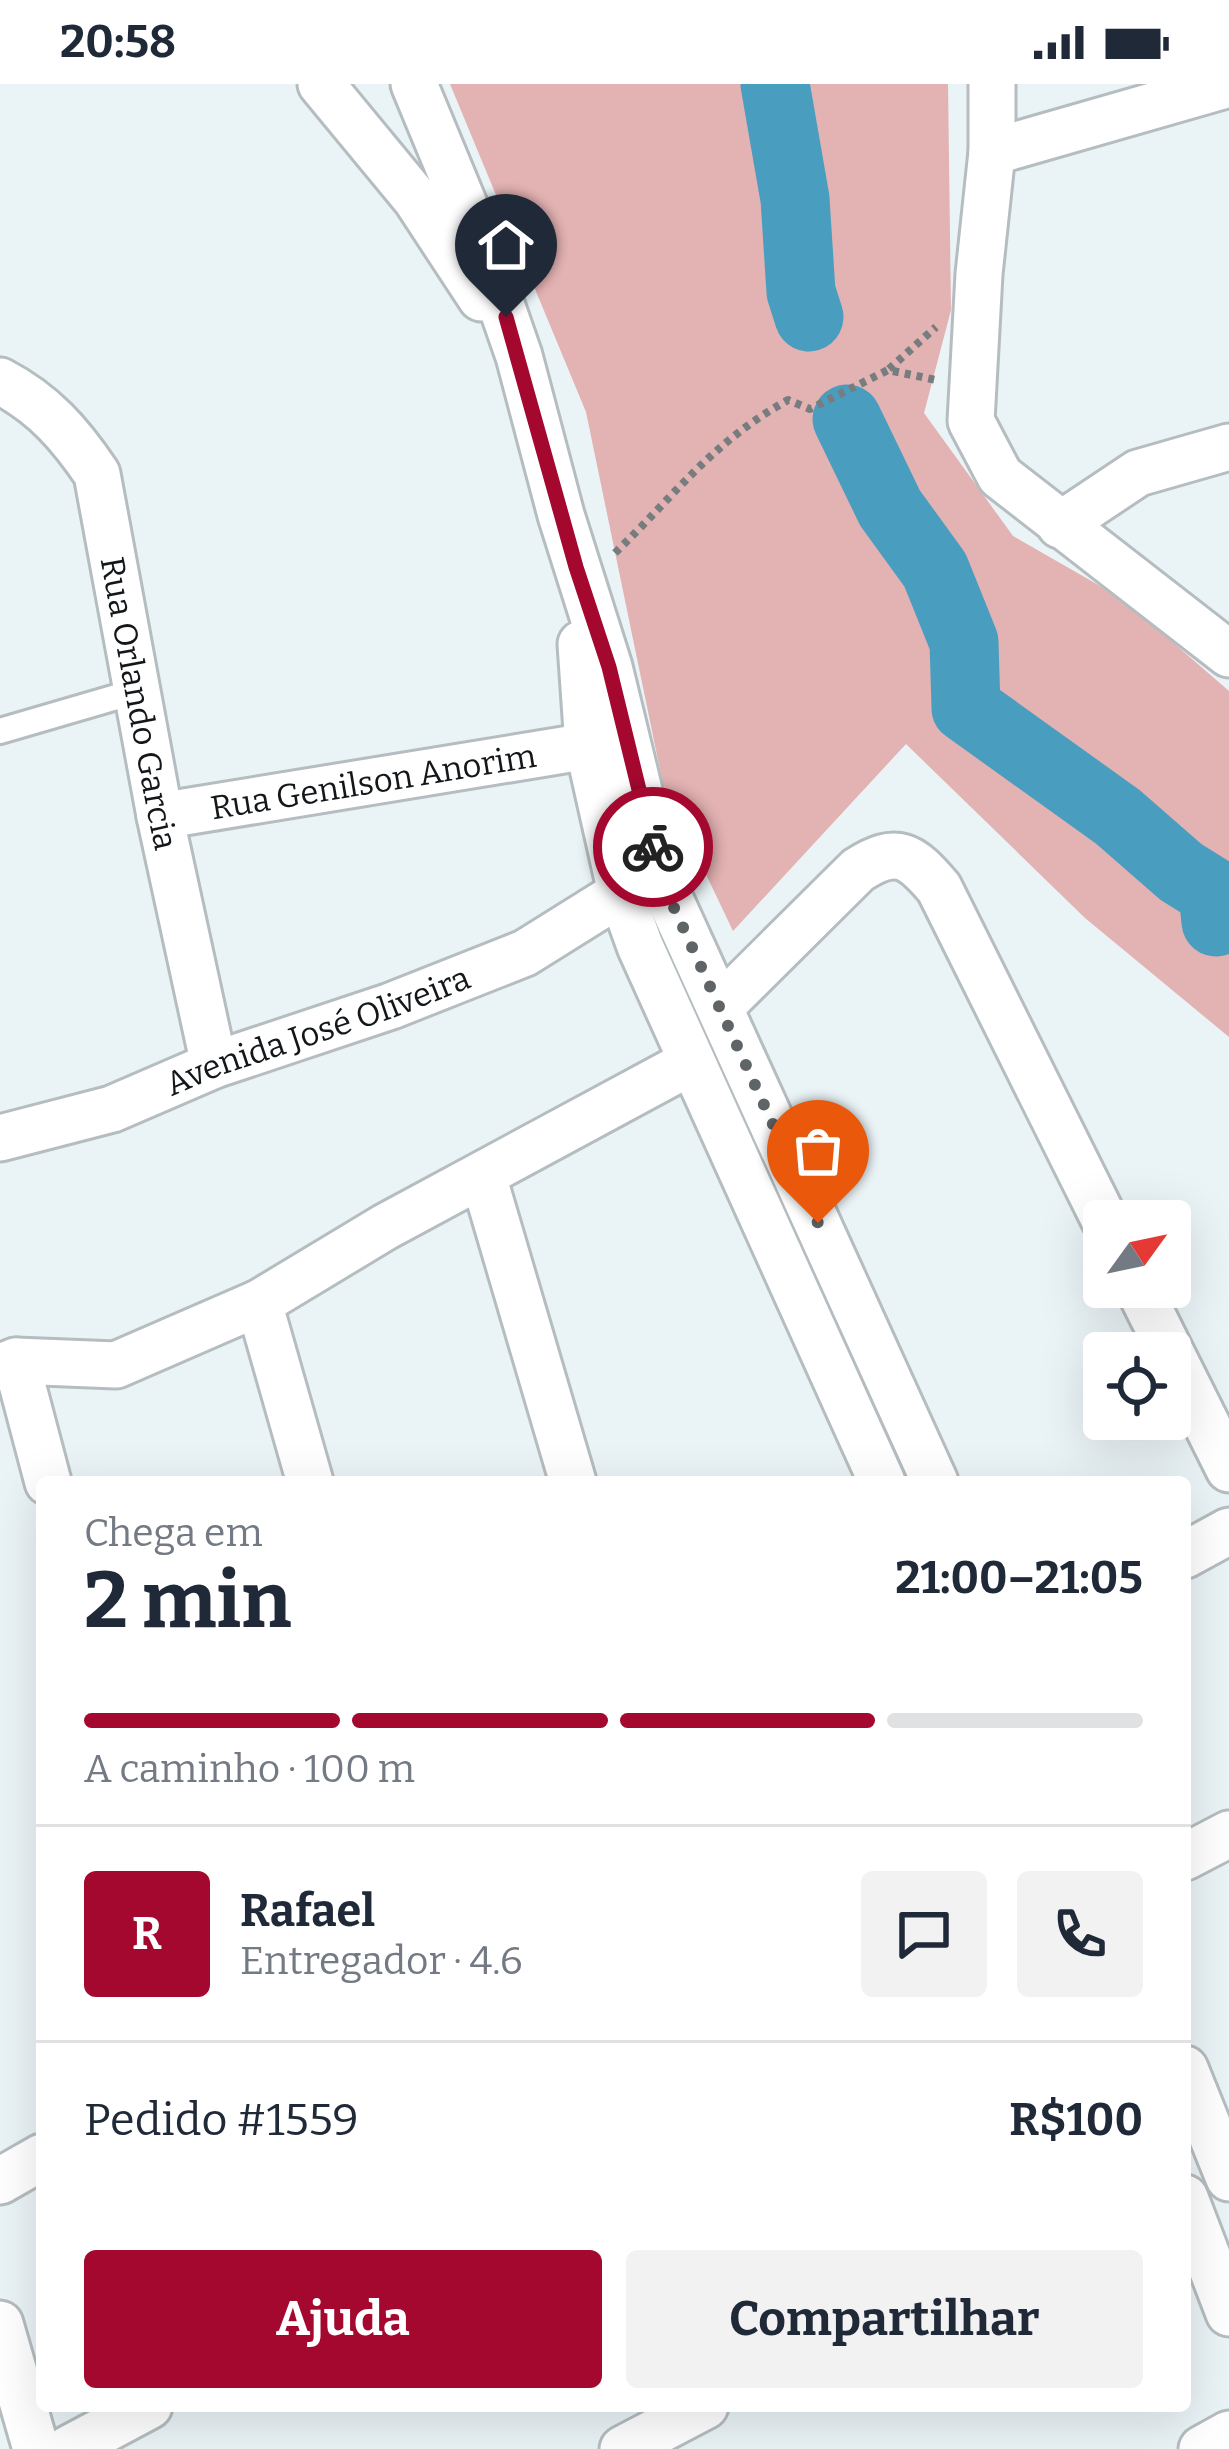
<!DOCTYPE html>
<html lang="pt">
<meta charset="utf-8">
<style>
body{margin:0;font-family:Bitter,serif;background:#f2f2f3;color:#1f2937;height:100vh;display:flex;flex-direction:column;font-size:45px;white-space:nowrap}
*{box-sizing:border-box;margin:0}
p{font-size:39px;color:#747a83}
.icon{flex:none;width:66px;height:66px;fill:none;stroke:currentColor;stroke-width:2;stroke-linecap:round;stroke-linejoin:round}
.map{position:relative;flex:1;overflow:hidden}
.side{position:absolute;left:36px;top:1392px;width:1155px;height:936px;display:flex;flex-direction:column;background:#fff;border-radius:12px;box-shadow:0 12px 48px #0002}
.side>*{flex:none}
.needle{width:78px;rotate:57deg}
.buttons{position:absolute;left:1083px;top:1116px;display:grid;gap:24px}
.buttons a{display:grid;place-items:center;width:108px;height:108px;border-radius:12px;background:#fff;box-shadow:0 12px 48px #0002;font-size:60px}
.pin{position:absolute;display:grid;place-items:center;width:102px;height:102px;color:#fff;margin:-123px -51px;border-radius:50% 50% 50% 0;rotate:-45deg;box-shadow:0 0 12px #0007}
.pin .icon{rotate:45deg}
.courier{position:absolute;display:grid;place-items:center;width:120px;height:120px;margin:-60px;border:9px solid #a4082f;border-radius:50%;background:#fff;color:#222;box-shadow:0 3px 15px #0007}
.overview em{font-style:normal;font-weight:700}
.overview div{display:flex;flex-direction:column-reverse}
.overview{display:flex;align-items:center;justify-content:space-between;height:204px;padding:0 48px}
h1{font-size:78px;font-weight:700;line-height:90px}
.bar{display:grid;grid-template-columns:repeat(4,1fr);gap:18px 12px;align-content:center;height:144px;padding:0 48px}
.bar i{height:15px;border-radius:9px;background:#e0e1e3}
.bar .current{background:#a4082f}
.bar p{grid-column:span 4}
.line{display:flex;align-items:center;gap:30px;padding:0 48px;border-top:3px solid #e0e1e3}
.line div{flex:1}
.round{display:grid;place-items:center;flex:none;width:126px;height:126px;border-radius:12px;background:#f2f2f3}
.primary-button{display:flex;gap:24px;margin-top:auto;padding:24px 48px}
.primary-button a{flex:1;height:138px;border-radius:12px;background:#a4082f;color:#fff;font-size:48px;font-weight:700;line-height:138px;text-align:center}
.primary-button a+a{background:#f2f2f3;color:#1f2937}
.status{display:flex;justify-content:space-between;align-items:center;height:84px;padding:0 60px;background:#fff;direction:ltr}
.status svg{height:33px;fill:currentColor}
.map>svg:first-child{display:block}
.green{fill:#e3b2b2}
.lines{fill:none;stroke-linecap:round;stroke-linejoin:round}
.river{stroke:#499ebf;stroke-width:69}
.lane-casing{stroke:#b5bdc1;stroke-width:30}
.street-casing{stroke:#b5bdc1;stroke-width:51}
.path{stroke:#777d7f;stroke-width:8;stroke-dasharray:6 6;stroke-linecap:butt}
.lane{stroke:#fff;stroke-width:24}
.street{stroke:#fff;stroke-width:45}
.done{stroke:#5f6466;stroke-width:12;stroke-dasharray:0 21.6}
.route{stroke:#a4082f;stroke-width:15}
.labels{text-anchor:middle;stroke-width:9;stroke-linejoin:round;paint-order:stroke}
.street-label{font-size:33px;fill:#141719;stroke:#eaf3f6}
</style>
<div class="status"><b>20:58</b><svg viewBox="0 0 49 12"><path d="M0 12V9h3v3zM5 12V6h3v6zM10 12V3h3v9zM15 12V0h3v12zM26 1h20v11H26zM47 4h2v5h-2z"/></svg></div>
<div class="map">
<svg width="1229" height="2365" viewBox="0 0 1229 2365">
<rect width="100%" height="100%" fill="#eaf3f6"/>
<path class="green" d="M 450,0 L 948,0 L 951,226 L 924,329 L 1013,452 L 1156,534 L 1177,562 L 1229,607 L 1229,953 L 1085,834 L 906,660 L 733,847 L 663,700 L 586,328 Z"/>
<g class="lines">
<path class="river" d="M 775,0 L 795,115 L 801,208 L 809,233
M 847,335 L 890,424 L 935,486 L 964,558 L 966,624 L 1118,733 L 1181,788 L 1213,808 L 1216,838 L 1229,833"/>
<defs>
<path id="lane" d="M 0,647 L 137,607"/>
<g id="street">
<path d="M 321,0 L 416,115 L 481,214"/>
<path d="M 414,0 L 479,157 L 519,272 L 561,431 L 609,583 L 660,793 L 935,1398"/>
<path d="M 992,0 L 992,68 L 979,190 L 971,337 L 1000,392 L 1229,570"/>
<path d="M 992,68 L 1229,0"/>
<path id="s1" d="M 0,297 C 44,320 70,350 97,390 L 160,732 L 214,981"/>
<path d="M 1060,441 L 1138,389 L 1229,363"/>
<path d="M 581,560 L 588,662 L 621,809 L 640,862 L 882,1398"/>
<path id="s2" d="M 160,732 L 588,662"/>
<path d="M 720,923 L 858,786 C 897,761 911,771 939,804 L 1105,1137"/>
<path id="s3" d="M 0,1054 L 112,1025 L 214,981 L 391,922 L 525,869 L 621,809"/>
<path d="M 483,1092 L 573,1398"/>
<path d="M 1138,1203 L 1229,1385"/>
<path d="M 259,1219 L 310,1398"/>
<path d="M 16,1277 L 48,1398"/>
<path d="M 0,1283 L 16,1277 L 116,1281 L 259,1219 L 385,1143 L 691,978"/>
<path d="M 1185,1471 L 1229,1447"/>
<path d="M 1185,1773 L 1229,1750"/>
<path d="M 1185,1985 L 1229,2094"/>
<path d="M 0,2097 L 42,2073"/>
<path d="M 1185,2114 L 1229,2229"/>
<path d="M 0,2240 L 36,2365"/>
<path d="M 68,2365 L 149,2322"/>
<path d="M 623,2365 L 705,2322"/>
<path d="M 1202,2365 L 1229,2350"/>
</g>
</defs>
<use href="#lane" class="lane-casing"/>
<use href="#street" class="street-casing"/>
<path class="path" d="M 889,285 L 936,243
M 615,469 C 676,410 711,359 788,316 L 810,325 L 888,286 L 936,296"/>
<use href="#lane" class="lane"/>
<use href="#street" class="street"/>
</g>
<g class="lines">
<path class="done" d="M 653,763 L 660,793 L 818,1139"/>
<path class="route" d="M 506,233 L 576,483 L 609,583 L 653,763"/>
</g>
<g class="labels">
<g class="street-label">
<text dy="12" stroke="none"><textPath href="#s1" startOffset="369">Rua Orlando Garcia</textPath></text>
<text dy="12" stroke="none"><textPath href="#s2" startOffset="216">Rua Genilson Anorim</textPath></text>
<text dy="12" stroke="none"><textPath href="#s3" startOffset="336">Avenida José Oliveira</textPath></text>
</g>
</g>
</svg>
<div class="buttons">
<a><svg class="needle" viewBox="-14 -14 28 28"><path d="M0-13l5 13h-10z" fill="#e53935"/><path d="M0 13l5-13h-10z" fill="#747a83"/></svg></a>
<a><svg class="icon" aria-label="locate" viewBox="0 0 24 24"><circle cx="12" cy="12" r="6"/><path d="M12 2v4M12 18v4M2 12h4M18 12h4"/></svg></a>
</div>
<div class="pin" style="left:818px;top:1139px;background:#ea580c"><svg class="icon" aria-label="bag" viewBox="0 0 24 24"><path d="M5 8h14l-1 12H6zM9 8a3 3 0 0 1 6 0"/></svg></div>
<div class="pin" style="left:506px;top:233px;background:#1f2937"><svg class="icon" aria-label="home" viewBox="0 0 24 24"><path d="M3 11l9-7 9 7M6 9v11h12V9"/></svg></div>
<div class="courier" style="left:653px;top:763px"><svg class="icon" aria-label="bike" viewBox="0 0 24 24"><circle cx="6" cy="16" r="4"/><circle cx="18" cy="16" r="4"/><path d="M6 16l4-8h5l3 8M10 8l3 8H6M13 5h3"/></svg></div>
<section class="side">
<div class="overview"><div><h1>2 min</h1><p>Chega em</p></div><em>21:00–21:05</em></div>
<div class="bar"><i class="current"></i><i class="current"></i><i class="current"></i><i></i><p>A caminho · 100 m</p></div>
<div class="line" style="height:216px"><b class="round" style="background:#a4082f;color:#fff">R</b><div><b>Rafael</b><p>Entregador · 4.6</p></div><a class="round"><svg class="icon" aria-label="chat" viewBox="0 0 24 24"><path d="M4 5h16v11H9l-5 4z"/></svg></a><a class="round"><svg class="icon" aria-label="phone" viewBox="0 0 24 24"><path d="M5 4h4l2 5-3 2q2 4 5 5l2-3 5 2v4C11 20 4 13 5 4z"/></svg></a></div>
<div class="line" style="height:156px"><div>Pedido #1559</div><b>R$100</b></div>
<div class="primary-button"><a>Ajuda</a><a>Compartilhar</a></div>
</section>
</div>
